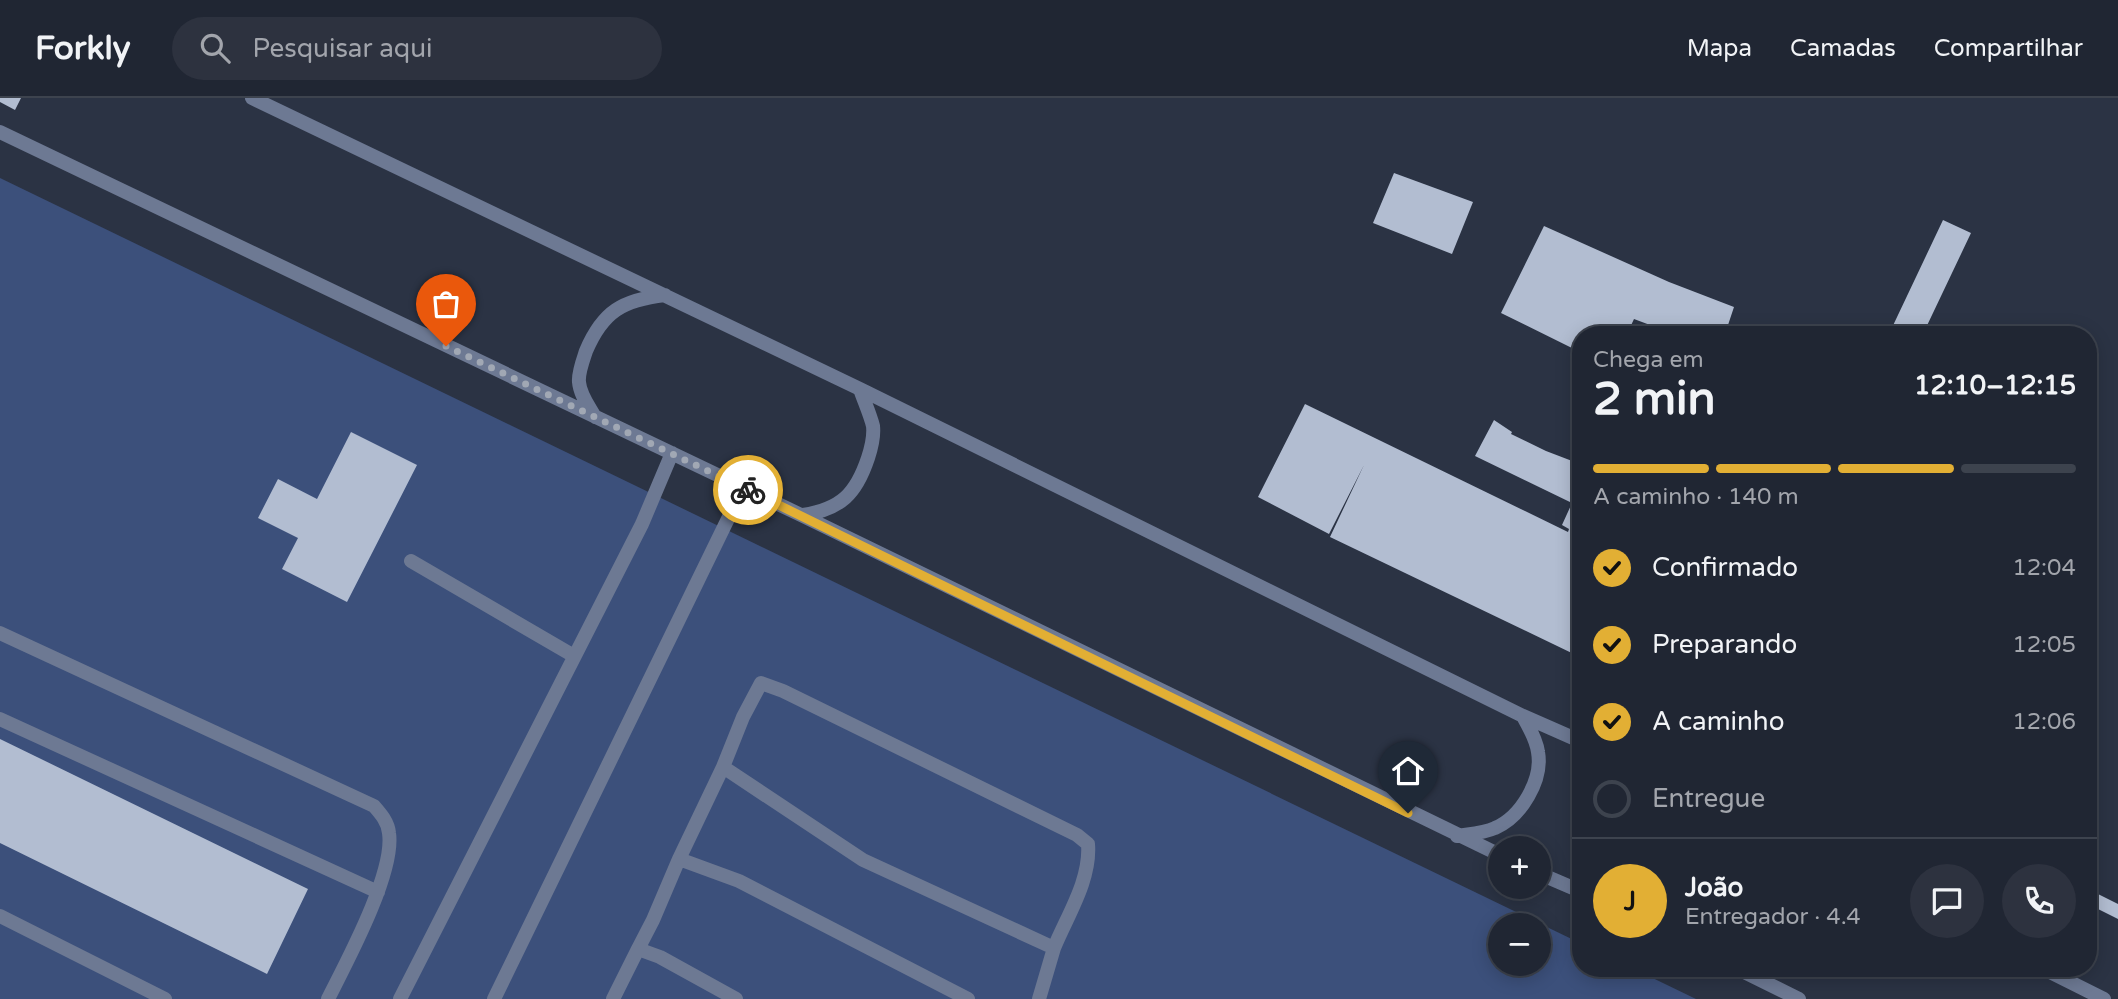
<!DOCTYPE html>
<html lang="pt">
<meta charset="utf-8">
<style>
body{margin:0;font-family:"Varela Round",sans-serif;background:#2d323f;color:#f1f3f6;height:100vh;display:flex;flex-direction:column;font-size:26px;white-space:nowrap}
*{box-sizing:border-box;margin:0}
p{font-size:23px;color:#a2a5ac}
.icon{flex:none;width:38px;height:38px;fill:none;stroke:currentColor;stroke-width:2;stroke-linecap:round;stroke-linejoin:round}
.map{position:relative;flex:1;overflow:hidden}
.sheet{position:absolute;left:1572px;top:228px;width:525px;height:651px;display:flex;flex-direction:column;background:#202633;border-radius:28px;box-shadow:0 4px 18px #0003,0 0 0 2px #3d434e}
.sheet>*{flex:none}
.buttons{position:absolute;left:1488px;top:738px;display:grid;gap:14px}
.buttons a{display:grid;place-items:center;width:63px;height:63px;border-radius:50%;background:#202633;box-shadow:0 4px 18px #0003,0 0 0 2px #3d434e;font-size:35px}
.pin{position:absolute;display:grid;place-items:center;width:60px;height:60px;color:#fff;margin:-72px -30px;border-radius:50% 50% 50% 0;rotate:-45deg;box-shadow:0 0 7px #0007}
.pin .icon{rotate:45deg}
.courier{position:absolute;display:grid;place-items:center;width:70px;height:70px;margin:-35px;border:5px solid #e2af34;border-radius:50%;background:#fff;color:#222;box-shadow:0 2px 9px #0007}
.head em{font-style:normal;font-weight:700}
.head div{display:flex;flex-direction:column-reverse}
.head{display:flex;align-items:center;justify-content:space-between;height:119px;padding:0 21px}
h1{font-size:46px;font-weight:700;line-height:52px}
.bar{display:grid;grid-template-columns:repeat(4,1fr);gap:10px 7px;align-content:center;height:84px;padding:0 21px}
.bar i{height:9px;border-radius:5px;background:#3d434e}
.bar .active{background:#e2af34}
.bar p{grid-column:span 4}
.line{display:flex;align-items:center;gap:18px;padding:0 21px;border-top:2px solid #3d434e}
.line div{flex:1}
.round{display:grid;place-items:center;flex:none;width:74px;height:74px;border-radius:37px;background:#2d323f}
ol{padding:0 21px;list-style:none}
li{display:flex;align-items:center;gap:21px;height:77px}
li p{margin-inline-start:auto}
li .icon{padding:7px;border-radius:50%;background:#e2af34;color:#111;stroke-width:4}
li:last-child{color:#a2a5ac}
li i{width:38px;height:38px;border:4px solid #3d434e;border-radius:50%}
header{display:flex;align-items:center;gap:42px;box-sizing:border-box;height:98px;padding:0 35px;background:#202633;border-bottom:2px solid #3d434e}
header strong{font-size:33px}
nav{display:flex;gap:38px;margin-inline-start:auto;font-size:24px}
.search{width:490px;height:63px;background:#2d323f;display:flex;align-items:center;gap:18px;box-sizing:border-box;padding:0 24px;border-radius:38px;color:#a2a5ac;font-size:26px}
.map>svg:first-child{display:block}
.green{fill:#3c507b;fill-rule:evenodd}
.building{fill:#b2bdd1}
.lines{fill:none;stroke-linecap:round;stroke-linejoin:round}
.lane{stroke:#6d7993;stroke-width:14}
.done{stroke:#a1a8b4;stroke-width:7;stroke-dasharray:0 12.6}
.route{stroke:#e2af34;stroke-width:9}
</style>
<header>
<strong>Forkly</strong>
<div class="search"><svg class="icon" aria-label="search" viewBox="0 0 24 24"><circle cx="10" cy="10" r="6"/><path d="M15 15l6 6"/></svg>Pesquisar aqui</div>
<nav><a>Mapa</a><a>Camadas</a><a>Compartilhar</a></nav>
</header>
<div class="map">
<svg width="2118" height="901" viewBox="0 0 2118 901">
<rect width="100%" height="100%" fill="#2b3344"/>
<path class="green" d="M 0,80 L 1580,845 L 1580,870 L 1632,870 L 1696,901 L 0,901 ZM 1500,828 L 1538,828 L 1538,866 L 1500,866 Z"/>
<path class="building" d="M 0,0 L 21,0 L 15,12 L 0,4 Z
M 1394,75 L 1473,104 L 1452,156 L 1373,125 Z
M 1943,122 L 1971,135 L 1923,236 L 1889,236 Z
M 1544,128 L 1669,184 L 1734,209 L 1725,236 L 1674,236 L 1634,221 L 1627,236 L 1580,236 L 1580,254 L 1501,215 Z
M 1305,306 L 1568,434 L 1569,431 L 1562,427 L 1572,405 L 1475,358 L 1494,322 L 1512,334 L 1511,336 L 1546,353 L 1580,366 L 1580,559 L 1330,439 L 1364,367 L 1329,436 L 1258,399 Z
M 351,334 L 417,367 L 347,504 L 282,471 L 298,440 L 258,420 L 278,381 L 317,401 Z
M 0,641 L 308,791 L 267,876 L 0,745 Z
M 2088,791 L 2118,806 L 2118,821 L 2088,806 Z"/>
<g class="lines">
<path class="lane" d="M 252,0 L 860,291 L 1523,618 L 1580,643
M 0,34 L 801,417 L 1500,757
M 595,319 C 589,308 580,297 579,284 C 578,275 583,262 586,253 C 603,213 623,202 665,197
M 803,417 C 841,411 856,396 868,360 C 871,351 874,337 873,328 C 870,316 864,303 860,291
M 411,463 L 574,558
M 0,535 L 374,708 C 381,716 388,724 389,735 C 395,775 346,865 328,901
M 0,621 L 378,794
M 1457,738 C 1469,736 1484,735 1495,730 C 1521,719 1543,682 1538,654 C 1536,640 1529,630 1523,618
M 679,761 L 723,669
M 1538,775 L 1580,793
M 0,818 L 165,901
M 1736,870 L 1799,901
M 2042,870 L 2104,901
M 400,901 L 642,426 L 672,355
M 494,901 L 743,390
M 613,901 L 638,851
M 736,901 L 660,859 L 638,851 L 653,822 L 679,761 L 739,783 L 968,901
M 1039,901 L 1054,850 L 863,762 L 723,669 L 743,619 L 761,585 L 783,593 L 1077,737 L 1088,746 C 1091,782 1067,818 1054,850"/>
</g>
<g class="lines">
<path class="done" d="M 446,248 L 748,392"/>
<path class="route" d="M 748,392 L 1408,715"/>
</g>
</svg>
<div class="buttons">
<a>+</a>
<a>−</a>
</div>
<div class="pin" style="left:446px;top:248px;background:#ea580c"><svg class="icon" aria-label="bag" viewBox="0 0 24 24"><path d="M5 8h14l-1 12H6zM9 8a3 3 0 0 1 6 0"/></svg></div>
<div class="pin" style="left:1408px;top:715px;background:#1f2937"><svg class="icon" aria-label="home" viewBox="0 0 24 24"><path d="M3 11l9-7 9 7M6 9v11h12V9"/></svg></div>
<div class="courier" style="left:748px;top:392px"><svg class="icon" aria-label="bike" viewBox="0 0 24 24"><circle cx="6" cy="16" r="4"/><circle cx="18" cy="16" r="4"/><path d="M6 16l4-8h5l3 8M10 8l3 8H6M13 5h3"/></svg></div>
<section class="sheet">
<div class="head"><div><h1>2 min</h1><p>Chega em</p></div><em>12:10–12:15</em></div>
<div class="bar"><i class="active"></i><i class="active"></i><i class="active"></i><i></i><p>A caminho · 140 m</p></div>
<ol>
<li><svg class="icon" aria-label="check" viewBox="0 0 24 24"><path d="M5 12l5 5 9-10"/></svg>Confirmado<p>12:04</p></li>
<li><svg class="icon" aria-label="check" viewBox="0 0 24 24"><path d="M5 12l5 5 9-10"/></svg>Preparando<p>12:05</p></li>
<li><svg class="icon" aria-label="check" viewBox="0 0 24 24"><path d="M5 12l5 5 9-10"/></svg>A caminho<p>12:06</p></li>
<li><i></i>Entregue</li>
</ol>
<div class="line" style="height:126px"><b class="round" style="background:#e2af34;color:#111">J</b><div><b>João</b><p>Entregador · 4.4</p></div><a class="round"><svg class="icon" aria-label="chat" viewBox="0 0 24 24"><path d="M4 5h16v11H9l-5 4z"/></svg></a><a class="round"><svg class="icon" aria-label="phone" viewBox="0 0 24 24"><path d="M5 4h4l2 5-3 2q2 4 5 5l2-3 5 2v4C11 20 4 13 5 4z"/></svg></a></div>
</section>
</div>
